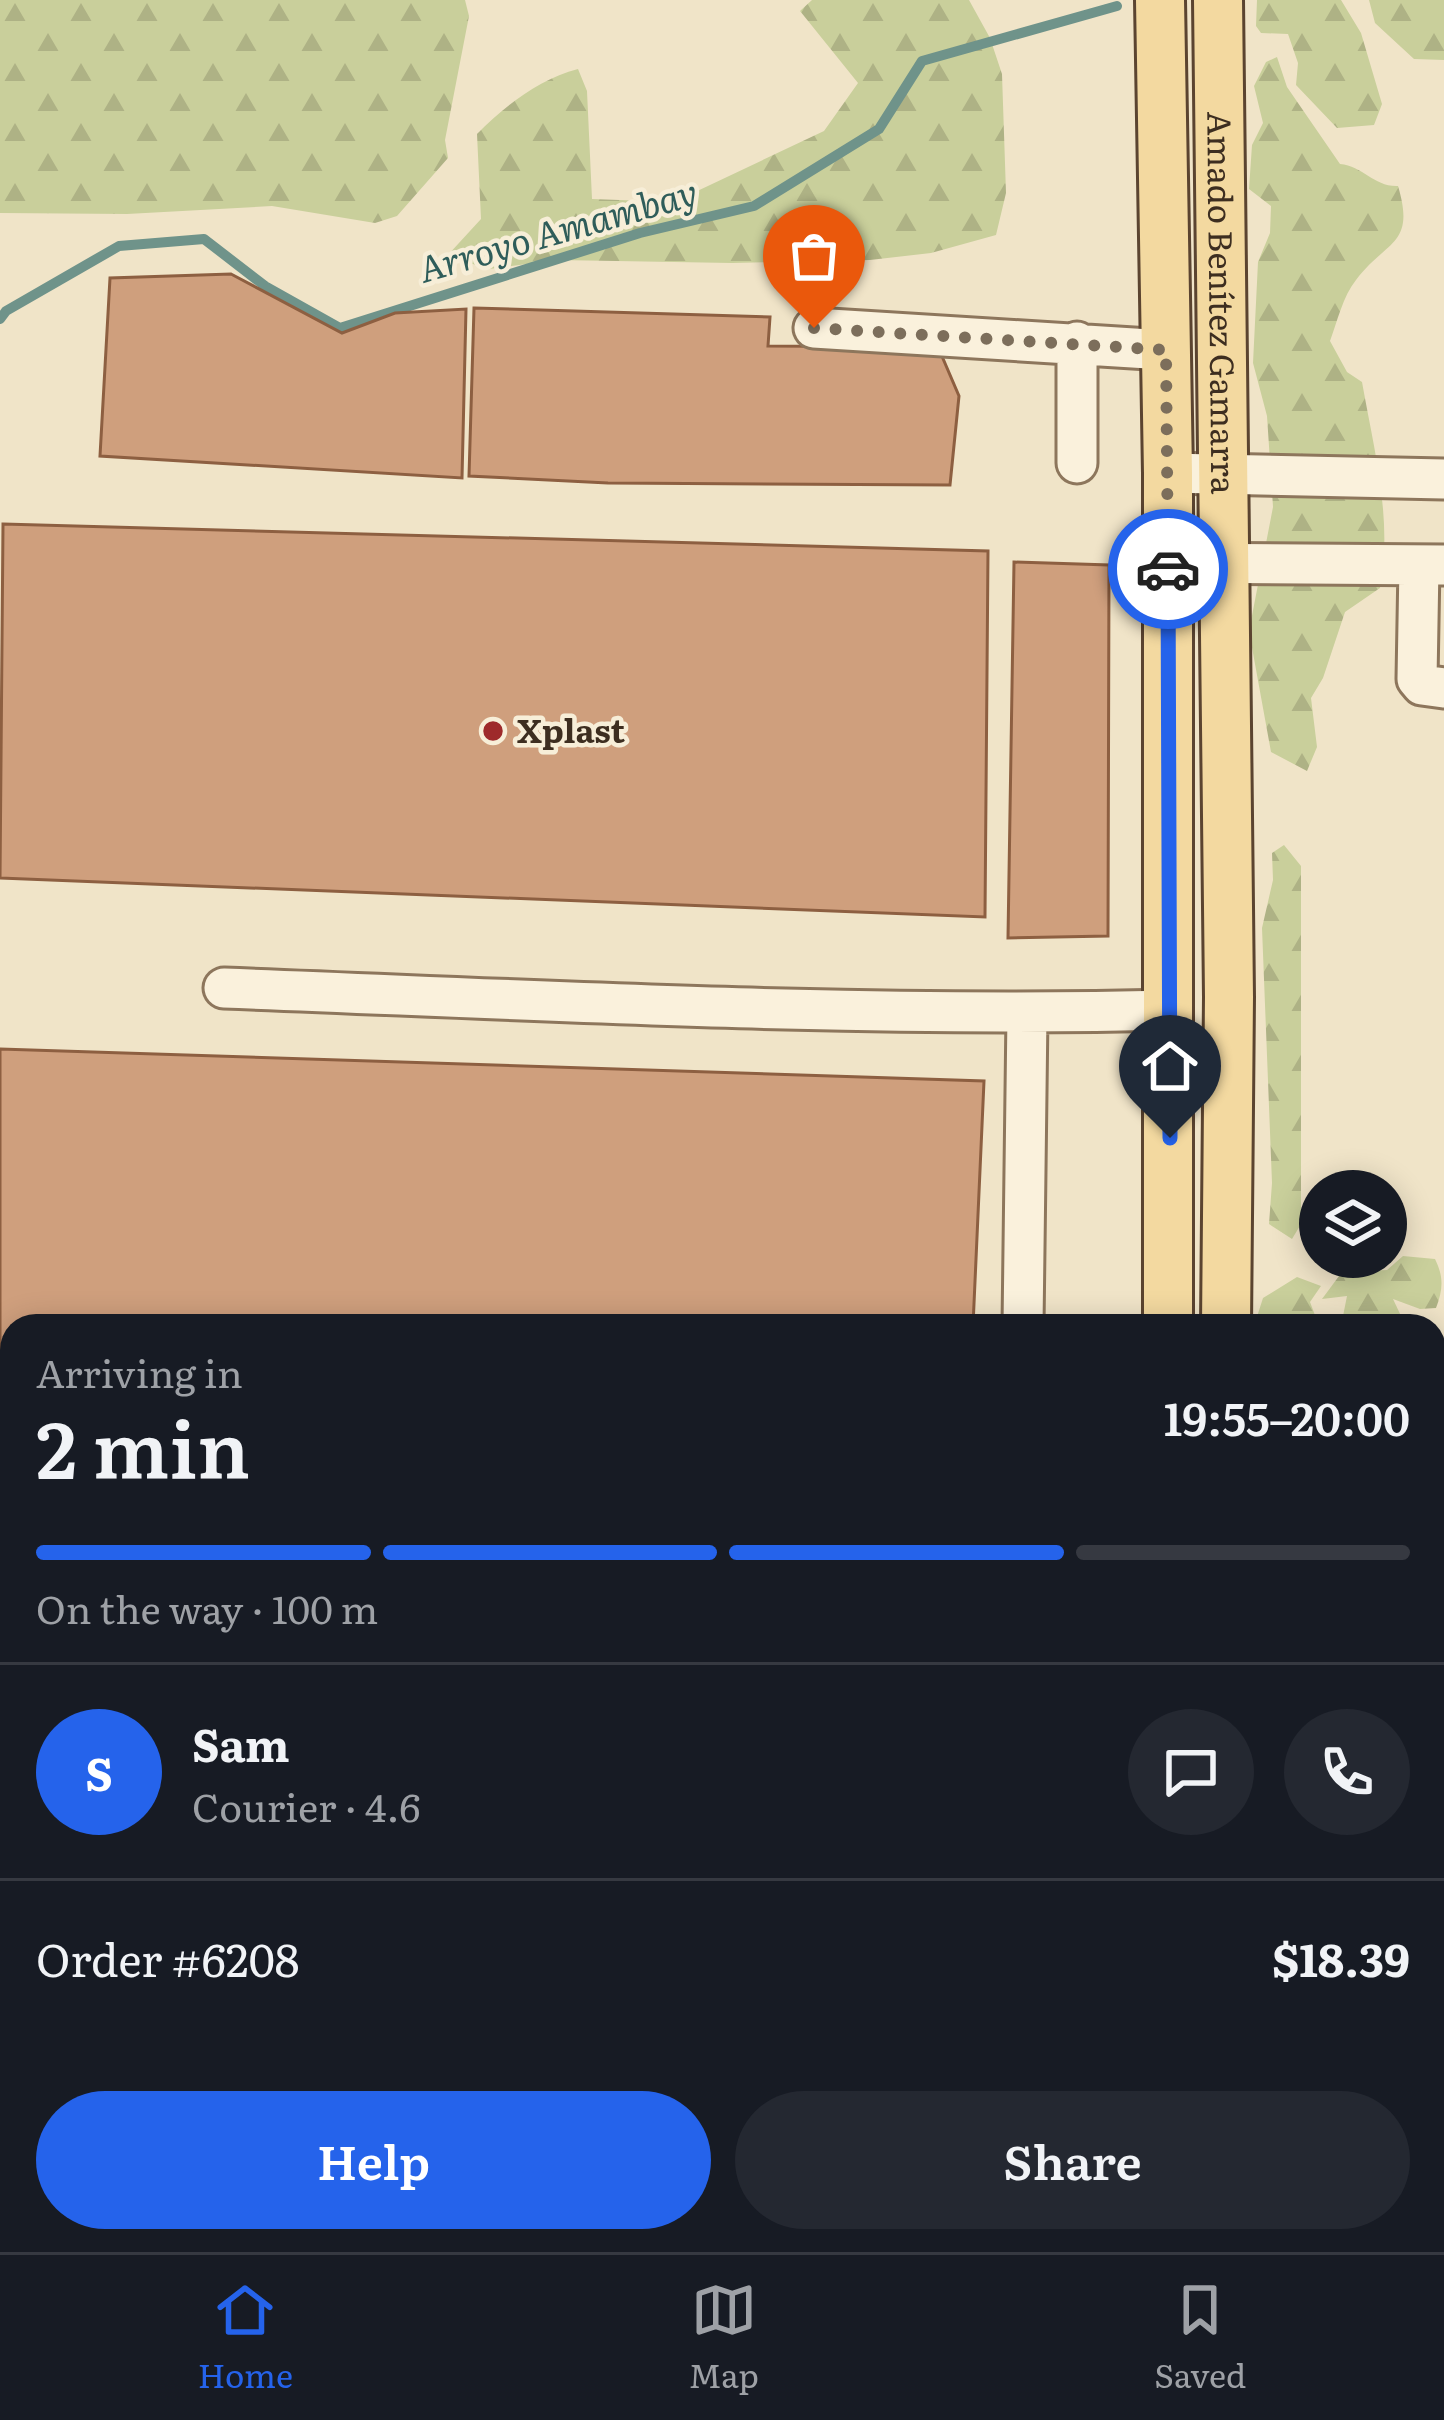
<!DOCTYPE html>
<meta charset="utf-8">
<style>
body{margin:0;font-family:Literata,serif;background:#242831;color:#f1f3f6;height:100vh;display:flex;flex-direction:column;font-size:45px;white-space:nowrap}
*{box-sizing:border-box;margin:0}
p{font-size:39px;color:#9ea1a6}
.icon{flex:none;width:66px;height:66px;fill:none;stroke:currentColor;stroke-width:2;stroke-linecap:round;stroke-linejoin:round}
.map{position:relative;flex:1;overflow:hidden}
.drawer{position:absolute;left:0px;top:1314px;width:1446px;height:939px;display:flex;flex-direction:column;background:#171b24;border-radius:36px 36px 0 0;box-shadow:0 6px 30px #0003}
.drawer>*{flex:none}
.buttons{position:absolute;left:1299px;top:1170px;display:grid;gap:24px}
.buttons a{display:grid;place-items:center;width:108px;height:108px;border-radius:50%;background:#171b24;box-shadow:0 6px 30px #0003;font-size:60px}
.pin{position:absolute;display:grid;place-items:center;width:102px;height:102px;color:#fff;margin:-123px -51px;border-radius:50% 50% 50% 0;rotate:-45deg;box-shadow:0 0 12px #0007}
.pin .icon{rotate:45deg}
.courier{position:absolute;display:grid;place-items:center;width:120px;height:120px;margin:-60px;border:9px solid #2563eb;border-radius:50%;background:#fff;color:#222;box-shadow:0 3px 15px #0007}
.head em{font-style:normal;font-weight:600}
.head div{display:flex;flex-direction:column-reverse}
.head{display:flex;align-items:center;justify-content:space-between;height:204px;padding:0 36px}
h1{font-size:78px;font-weight:600;line-height:90px}
.bar{display:grid;grid-template-columns:repeat(4,1fr);gap:18px 12px;align-content:center;height:144px;padding:0 36px}
.bar i{height:15px;border-radius:9px;background:#363941}
.bar .on{background:#2563eb}
.bar p{grid-column:span 4}
.line{display:flex;align-items:center;gap:30px;padding:0 36px;border-top:3px solid #363941}
.line div{flex:1}
.round{display:grid;place-items:center;flex:none;width:126px;height:126px;border-radius:63px;background:#242831}
.cta{display:flex;gap:24px;margin-top:auto;padding:24px 36px}
.cta a{flex:1;height:138px;border-radius:72px;background:#2563eb;color:#fff;font-size:48px;font-weight:600;line-height:138px;text-align:center}
.cta a+a{background:#242831;color:#f1f3f6}
.menu{display:flex;justify-content:space-around;align-items:center;height:168px;border-top:3px solid #363941;background:#171b24;font-size:33px;color:#9ea1a6}
.menu a{display:grid;justify-items:center;gap:6px}
.menu .on{color:#2563eb}
.map>svg:first-child{display:block}
.forest{fill:url(#forest-firs)}
.lines{fill:none;stroke-linecap:round;stroke-linejoin:round}
.stream{stroke:#6f938a;stroke-width:10}
.building{fill:#cf9f7d;stroke:#8d5f41;stroke-width:3}
.minor-casing{stroke:#8d765c;stroke-width:45}
.major-casing{stroke:#5b4430;stroke-width:54}
.minor{stroke:#faf1dc;stroke-width:39}
.major{stroke:#f3d9a0;stroke-width:48}
.done{stroke:#7c6e5b;stroke-width:12;stroke-dasharray:0 21.6}
.route{stroke:#2563eb;stroke-width:15}
.poi-dot{fill:#9e2a2b;stroke:#f7eed8;stroke-width:4.5}
.labels{text-anchor:middle;stroke-width:9;stroke-linejoin:round;paint-order:stroke}
.street-label{font-size:33px;fill:#3d2e20;stroke:#f7eed8}
.poi-label{font-size:33px;font-weight:bold;fill:#3d2e20;stroke:#f7eed8;text-anchor:start}
.water-label{font-size:36px;font-style:italic;fill:#2f5d5a;stroke:#f7eed8}
</style>
<div class="map">
<svg width="1444" height="2252" viewBox="0 0 1444 2252">
<defs>
<pattern id="forest-firs" width="22" height="20" patternUnits="userSpaceOnUse" patternTransform="scale(3)"><rect width="22" height="20" fill="#c9cf9b"/><path d="M5 1l3.5 6h-7zM16 11l3.5 6h-7z" fill="#aeb285"/></pattern>
</defs>
<rect width="100%" height="100%" fill="#f0e4c8"/>
<path class="forest" d="M 0,0 L 465,0 L 469,16 L 445,140 L 448,158 L 397,216 L 375,223 L 272,206 L 127,214 L 0,213 Z
M 812,0 L 969,0 L 990,38 L 1002,74 L 1006,193 L 996,235 L 931,253 L 870,260 L 732,263 L 557,260 L 489,269 L 447,256 L 481,219 L 477,134 C 505,106 539,79 578,69 L 587,91 L 592,199 L 674,202 L 824,131 L 858,83 L 800,11 Z
M 1257,0 L 1341,0 L 1361,33 L 1382,104 L 1374,125 L 1337,128 L 1296,85 L 1298,63 L 1288,34 L 1261,33 L 1256,26 Z
M 1369,0 L 1444,0 L 1444,60 L 1414,59 L 1375,23 Z
M 1277,57 L 1287,87 L 1340,164 C 1363,166 1374,187 1398,186 C 1416,246 1386,240 1356,280 C 1343,296 1337,322 1330,341 L 1347,372 L 1362,382 C 1374,450 1393,520 1380,588 L 1345,612 L 1323,678 L 1311,698 L 1317,747 L 1307,771 L 1271,752 L 1249,631 L 1273,507 L 1267,416 L 1253,363 L 1258,262 L 1270,233 L 1271,206 L 1249,189 L 1252,145 L 1263,123 L 1254,86 L 1266,62 Z
M 1284,845 L 1301,866 L 1301,1224 L 1292,1239 L 1269,1224 L 1272,1183 L 1262,928 L 1273,880 L 1272,853 Z
M 1403,1256 L 1435,1259 C 1444,1277 1443,1290 1436,1308 L 1420,1309 L 1393,1299 L 1402,1318 C 1387,1327 1380,1327 1367,1320 L 1363,1326 L 1342,1321 L 1347,1296 L 1322,1299 L 1342,1272 L 1387,1270 Z
M 1297,1277 L 1321,1286 L 1310,1302 L 1319,1326 L 1254,1326 L 1263,1298 Z
M 0,2182 L 12,2182 L 12,2241 L 139,2241 L 145,2252 L 0,2252 Z"/>
<g class="lines">
<path class="stream" d="M 0,319 L 6,311 L 119,246 L 204,239 L 265,286 L 340,328 L 640,233 L 754,206 L 879,129 L 922,61 L 1117,6"/>
</g>
<path class="building" d="M 231,274 L 342,333 L 395,313 L 466,309 L 462,478 L 100,456 L 110,278 Z
M 474,308 L 770,317 L 768,346 L 938,347 L 959,396 L 950,485 L 608,483 L 469,476 Z
M 3,524 L 988,551 L 985,917 L 0,878 Z
M 1014,562 L 1109,565 L 1108,936 L 1008,938 Z
M 0,1049 L 984,1081 L 973,1326 L 12,1326 L 12,1428 L 0,1427 Z
M 1434,1681 L 1442,1681 L 1441,1838 L 1434,1838 Z
M 0,1954 L 12,1954 L 12,2006 L 0,2006 Z
M 1434,2014 L 1444,2014 L 1444,2095 L 1434,2095 Z
M 0,2063 L 12,2063 L 12,2137 L 0,2137 Z
M 1434,2095 L 1444,2095 L 1444,2179 L 1434,2178 Z
M 172,2241 L 241,2241 L 241,2252 L 172,2252 Z
M 401,2241 L 457,2241 L 457,2252 L 401,2252 Z
M 859,2241 L 924,2241 L 924,2252 L 859,2252 Z
M 727,2242 L 774,2243 L 774,2252 L 727,2252 Z"/>
<g class="lines">
<defs>
<path id="minor" d="M 814,328 L 1165,350
M 1077,342 L 1077,463
M 1168,473 L 1444,479
M 1168,563 L 1444,565
M 1419,565 L 1417,679 L 1422,685 L 1444,688
M 224,988 C 539,1000 855,1018 1171,1010
M 1023,1326 L 1027,1014
M 0,1558 L 12,1558
M 1434,1644 L 1444,1644
M 0,2163 L 12,2164
M 520,2241 L 520,2252"/>
<g id="major">
<path d="M 1160,0 L 1168,473 L 1168,1326"/>
<path id="s1" d="M 1218,0 L 1229,997 L 1226,1326"/>
<path d="M 1224,2241 L 1224,2252"/>
<path d="M 1173,2252 L 1173,2241"/>
</g>
</defs>
<use href="#minor" class="minor-casing"/>
<use href="#major" class="major-casing"/>
<use href="#minor" class="minor"/>
<use href="#major" class="major"/>
</g>
<g class="lines">
<path class="done" d="M 814,328 L 1166,350 L 1168,569"/>
<path class="route" d="M 1168,569 L 1170,1138"/>
</g>
<circle class="poi-dot" cx="493" cy="731" r="12"/>
<g class="labels">
<g class="street-label">
<text dy="12" stroke="none"><textPath href="#s1" startOffset="303">Amado Benítez Gamarra</textPath></text>
</g>
<g class="poi-label">
<text x="517" y="743">Xplast</text>
</g>
<g class="water-label">
<text transform="translate(558 231) rotate(-16)" y="13">Arroyo Amambay</text>
</g>
</g>
</svg>
<div class="buttons">
<a><svg class="icon" aria-label="layers" viewBox="0 0 24 24"><path d="M12 4l9 5-9 5-9-5zM3 14l9 5 9-5"/></svg></a>
</div>
<div class="pin" style="left:814px;top:328px;background:#ea580c"><svg class="icon" aria-label="bag" viewBox="0 0 24 24"><path d="M5 8h14l-1 12H6zM9 8a3 3 0 0 1 6 0"/></svg></div>
<div class="pin" style="left:1170px;top:1138px;background:#1f2937"><svg class="icon" aria-label="home" viewBox="0 0 24 24"><path d="M3 11l9-7 9 7M6 9v11h12V9"/></svg></div>
<div class="courier" style="left:1168px;top:569px"><svg class="icon" aria-label="car" viewBox="0 0 24 24"><path d="M5 17H2v-5l4-1 3-4h7l3 4 3 1v5h-3M9 17h6M6 11h13"/><circle cx="7" cy="17" r="2"/><circle cx="17" cy="17" r="2"/></svg></div>
<section class="drawer">
<div class="head"><div><h1>2 min</h1><p>Arriving in</p></div><em>19:55–20:00</em></div>
<div class="bar"><i class="on"></i><i class="on"></i><i class="on"></i><i></i><p>On the way · 100 m</p></div>
<div class="line" style="height:216px"><b class="round" style="background:#2563eb;color:#fff">S</b><div><b>Sam</b><p>Courier · 4.6</p></div><a class="round"><svg class="icon" aria-label="chat" viewBox="0 0 24 24"><path d="M4 5h16v11H9l-5 4z"/></svg></a><a class="round"><svg class="icon" aria-label="phone" viewBox="0 0 24 24"><path d="M5 4h4l2 5-3 2q2 4 5 5l2-3 5 2v4C11 20 4 13 5 4z"/></svg></a></div>
<div class="line" style="height:156px"><div>Order #6208</div><b>$18.39</b></div>
<div class="cta"><a>Help</a><a>Share</a></div>
</section>
</div>
<nav class="menu">
<a class="on"><svg class="icon" aria-label="home" viewBox="0 0 24 24"><path d="M3 11l9-7 9 7M6 9v11h12V9"/></svg>Home</a>
<a><svg class="icon" aria-label="map" viewBox="0 0 24 24"><path d="M3 6l6-2 6 2 6-2v14l-6 2-6-2-6 2zM9 4v14M15 6v14"/></svg>Map</a>
<a><svg class="icon" aria-label="saved" viewBox="0 0 24 24"><path d="M7 4h10v16l-5-4-5 4z"/></svg>Saved</a>
</nav>
